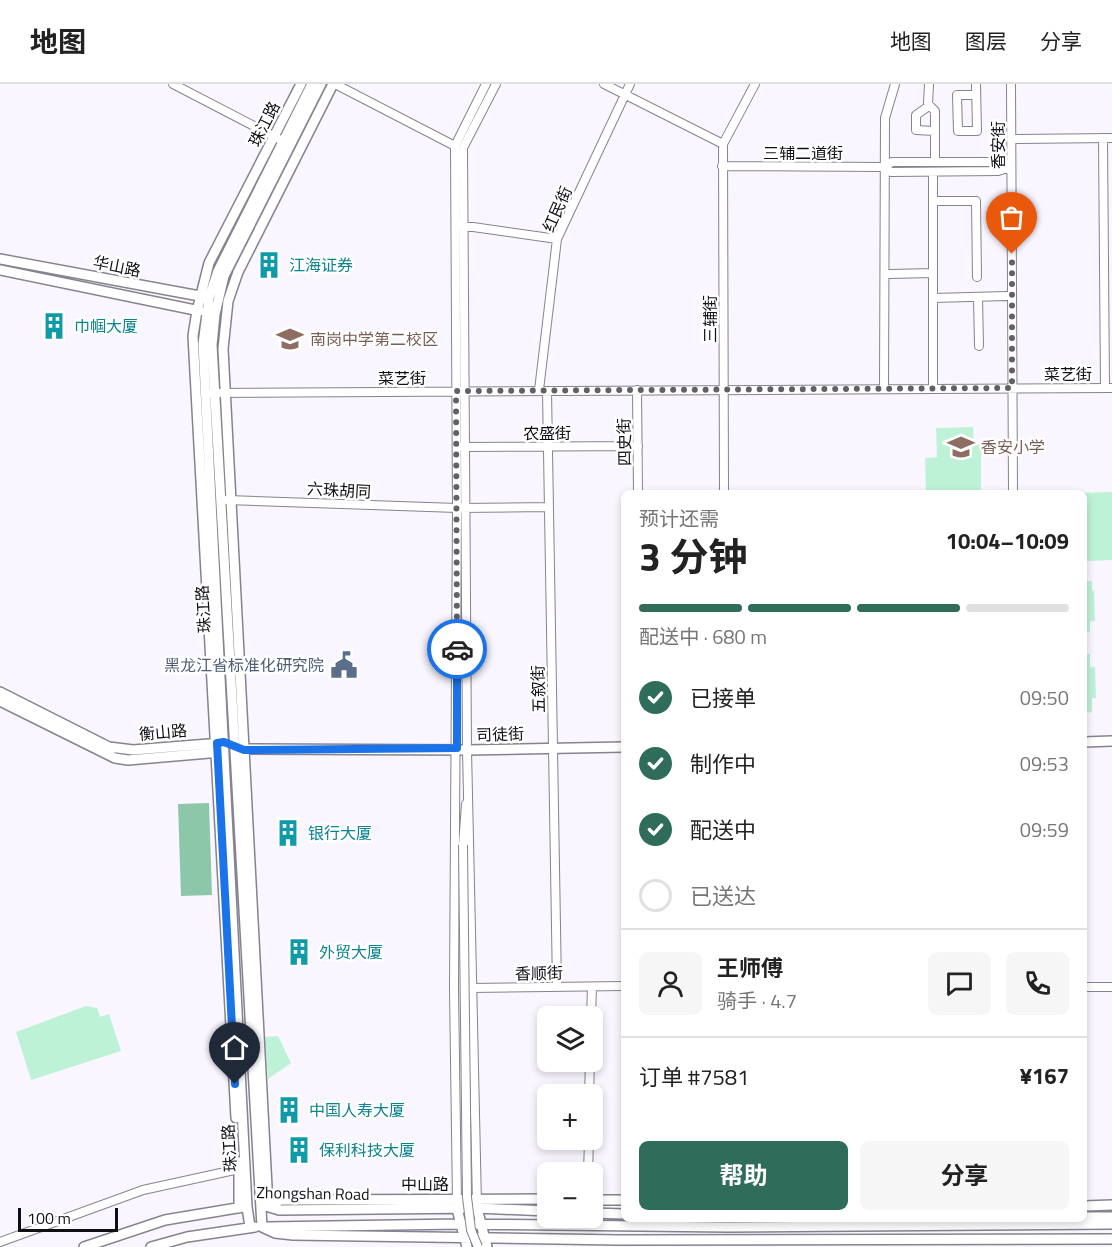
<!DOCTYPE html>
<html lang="zh">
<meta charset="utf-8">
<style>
body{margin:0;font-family:"Titillium Web","Noto Sans SC",sans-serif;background:#f6f6f6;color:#222;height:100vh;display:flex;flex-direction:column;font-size:22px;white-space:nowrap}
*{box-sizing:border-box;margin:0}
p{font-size:20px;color:#767676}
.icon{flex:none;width:33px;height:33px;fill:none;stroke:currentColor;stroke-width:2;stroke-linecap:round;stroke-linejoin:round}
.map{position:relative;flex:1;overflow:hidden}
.drawer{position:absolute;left:621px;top:406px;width:466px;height:732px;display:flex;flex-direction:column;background:#fff;border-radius:9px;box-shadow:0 3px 9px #0003}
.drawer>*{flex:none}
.buttons{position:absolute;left:537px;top:922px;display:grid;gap:12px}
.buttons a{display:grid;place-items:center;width:66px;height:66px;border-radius:9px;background:#fff;box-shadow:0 3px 9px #0003;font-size:30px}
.scale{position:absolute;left:18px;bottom:15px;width:100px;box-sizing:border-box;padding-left:6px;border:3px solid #100f14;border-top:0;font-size:16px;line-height:21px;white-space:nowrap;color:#100f14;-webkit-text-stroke:4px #fff;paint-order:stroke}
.pin{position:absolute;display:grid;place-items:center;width:51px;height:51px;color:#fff;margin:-62px -26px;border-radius:50% 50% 50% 0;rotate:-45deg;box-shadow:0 0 6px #0007}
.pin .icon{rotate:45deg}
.courier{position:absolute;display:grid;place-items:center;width:60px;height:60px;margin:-30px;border:4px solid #1a73e8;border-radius:50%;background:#fff;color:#222;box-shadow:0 2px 8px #0007}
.headline em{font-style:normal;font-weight:700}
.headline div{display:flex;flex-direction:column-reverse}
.headline{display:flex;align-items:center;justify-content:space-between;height:102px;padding:0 18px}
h1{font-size:39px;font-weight:700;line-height:45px}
.bar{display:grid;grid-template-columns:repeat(4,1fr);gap:9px 6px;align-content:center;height:72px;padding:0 18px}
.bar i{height:8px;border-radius:4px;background:#e0e0e0}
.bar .selected{background:#2f6d5a}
.bar p{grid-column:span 4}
.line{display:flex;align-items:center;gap:15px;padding:0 18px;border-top:2px solid #e0e0e0}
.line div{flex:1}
.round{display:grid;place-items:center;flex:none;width:63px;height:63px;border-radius:9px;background:#f6f6f6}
ol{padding:0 18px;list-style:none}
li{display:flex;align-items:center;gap:18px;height:66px}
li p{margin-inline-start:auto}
li .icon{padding:6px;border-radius:50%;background:#2f6d5a;color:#fff;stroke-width:4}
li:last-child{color:#767676}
li i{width:33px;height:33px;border:3px solid #e0e0e0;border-radius:50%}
.button{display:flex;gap:12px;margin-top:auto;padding:12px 18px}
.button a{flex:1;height:69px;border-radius:9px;background:#2f6d5a;color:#fff;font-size:24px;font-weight:700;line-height:69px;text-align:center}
.button a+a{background:#f6f6f6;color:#222}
header{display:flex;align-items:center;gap:36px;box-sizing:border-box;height:84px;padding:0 30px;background:#fff;border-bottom:2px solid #e0e0e0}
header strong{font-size:28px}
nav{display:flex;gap:33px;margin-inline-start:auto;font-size:21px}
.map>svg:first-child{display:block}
.green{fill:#bef2d6}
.forest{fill:#8dc7a9}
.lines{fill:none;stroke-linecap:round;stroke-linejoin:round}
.minor-casing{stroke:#86828f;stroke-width:10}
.major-casing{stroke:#86828f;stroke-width:12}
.minor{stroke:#fff;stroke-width:8}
.major{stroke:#fff;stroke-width:9}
.minor-bridge-casing{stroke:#86828f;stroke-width:10;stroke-linecap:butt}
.minor-bridge{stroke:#fff;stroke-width:8}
.done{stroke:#626066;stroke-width:6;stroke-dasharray:0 10.8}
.route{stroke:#1a73e8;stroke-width:8}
.labels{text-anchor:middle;stroke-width:5;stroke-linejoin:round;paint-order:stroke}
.street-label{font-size:16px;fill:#100f14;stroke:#fff}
.culture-label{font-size:16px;fill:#0d838f;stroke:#fff;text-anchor:start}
.education-label{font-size:16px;fill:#785e54;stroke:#fff;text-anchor:start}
.service-label{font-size:16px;fill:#4e5e75;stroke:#fff;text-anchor:end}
</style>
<header>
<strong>地图</strong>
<nav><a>地图</a><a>图层</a><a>分享</a></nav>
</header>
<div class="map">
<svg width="1112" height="1163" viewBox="0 0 1112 1163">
<rect width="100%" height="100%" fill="#f9f6ff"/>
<path class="green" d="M 973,343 L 974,360 L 981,359 L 981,409 L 926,409 L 925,374 L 937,373 L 936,344 Z
M 1112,408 L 1112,476 L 1085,477 L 1084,410 L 1079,409 Z
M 1087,497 L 1092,497 L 1092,506 L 1094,507 L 1095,537 L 1090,537 L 1090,548 L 1085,548 Z
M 1085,570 L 1090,570 L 1090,583 L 1095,583 L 1096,614 L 1092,614 L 1092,628 L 1085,629 Z
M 86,922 L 97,924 L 100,933 L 109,930 L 121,967 L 31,996 L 16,948 Z
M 278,952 L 291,979 L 268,995 L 265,953 Z"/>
<path class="forest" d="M 209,719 L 212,811 L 181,812 L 178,720 Z"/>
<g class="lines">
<defs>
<path id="minor" d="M 173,0 L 279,55
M 335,0 L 455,62
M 604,0 L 723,60
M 929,0 L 928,20 L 935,27 L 935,78
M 976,0 L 977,47 L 958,47 L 957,11 L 976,11
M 1011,0 L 1013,410
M 929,22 L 916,31 L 916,46 L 935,47
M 1103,54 L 1105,304
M 1011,55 L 1112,54
M 722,82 L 884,83 L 892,78 L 1000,78 L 1011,83
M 884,83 L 891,88 L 998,87 L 1011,83
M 933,88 L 933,305
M 933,117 L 976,117 L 977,193
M 459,141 L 557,155
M 890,190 L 933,189
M 978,213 L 979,262
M 933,214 L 1007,212
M 884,305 L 885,34 L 895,0
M 539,306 L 557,155 L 630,0
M 637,306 L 638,410
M 547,307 L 557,902
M 209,309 L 1112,304
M 461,363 L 638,362
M 724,410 L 723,60 L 755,0
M 227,416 L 457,424 L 549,423
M 463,761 L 466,720
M 1084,903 L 1112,903
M 470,904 L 624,902
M 591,933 L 592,903
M 589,1011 L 590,978
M 588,1089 L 589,1056
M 457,1119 L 454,905 L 457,424 L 455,62 L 486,0
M 477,1120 L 467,666 L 463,64 L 496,0
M 0,1158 L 143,1106 L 239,1085"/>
<path id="major" d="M 321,0 L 224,192 L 215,230 L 212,261 L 262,1143 L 275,1149 L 293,1151 L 619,1156 L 1112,1155
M 333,0 L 238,188 L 228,217 L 223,265 L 268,1122 L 281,1116 L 548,1115
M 0,175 L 205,213
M 0,186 L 200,227
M 0,608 L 109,663 L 133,666 L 221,659
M 0,617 L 115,674 L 128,676 L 221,668
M 1084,658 L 1112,657
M 240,665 L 467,666 L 624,663
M 236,1034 L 193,252 L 197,227 L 209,179 L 301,0
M 239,1078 L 239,1124
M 592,1116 L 624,1116
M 266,1122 L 279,1126 L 477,1124 L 548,1127
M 1084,1122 L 1112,1121
M 477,1124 L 487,1163
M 457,1125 L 467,1163
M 592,1129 L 624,1130
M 1084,1133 L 1112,1133
M 250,1143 L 247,1123 L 203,260 L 209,214 L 218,187 L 312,0
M 268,1143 L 459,1140 L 728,1143 L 1112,1140
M 84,1163 L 165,1136 L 243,1123
M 151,1163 L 187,1153 L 255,1143"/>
</defs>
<use href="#minor" class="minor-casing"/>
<use href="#major" class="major-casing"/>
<use href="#minor" class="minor"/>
<use href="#major" class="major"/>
<defs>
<path id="minor-bridge" d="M 463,761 L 467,1113 L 471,1146 L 478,1163"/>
</defs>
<use href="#minor-bridge" class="minor-bridge-casing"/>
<use href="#minor-bridge" class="minor-bridge"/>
</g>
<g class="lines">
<path class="done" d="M 457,565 L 456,307 L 1012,304 L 1012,170"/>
<path class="route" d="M 235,1000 L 217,659 L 224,658 L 244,666 L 457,664 L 457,565"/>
</g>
<defs>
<symbol id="building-bare" viewBox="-9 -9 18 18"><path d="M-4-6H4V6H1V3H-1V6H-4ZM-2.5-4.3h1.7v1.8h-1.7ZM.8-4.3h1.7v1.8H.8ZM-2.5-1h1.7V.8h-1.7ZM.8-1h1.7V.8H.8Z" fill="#0f9aa8" stroke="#fff" stroke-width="2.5" paint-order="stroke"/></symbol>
<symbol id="school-bare" viewBox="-9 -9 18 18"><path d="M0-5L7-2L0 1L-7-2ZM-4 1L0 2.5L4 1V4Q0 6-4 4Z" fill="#8d6e63" stroke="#fff" stroke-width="2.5" paint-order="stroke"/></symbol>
<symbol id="civic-bare" viewBox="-9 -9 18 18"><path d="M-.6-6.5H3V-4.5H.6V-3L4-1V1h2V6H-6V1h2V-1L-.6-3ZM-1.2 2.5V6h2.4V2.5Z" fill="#5c6f8a" stroke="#fff" stroke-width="2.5" paint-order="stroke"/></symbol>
</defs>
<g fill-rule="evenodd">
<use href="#building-bare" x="250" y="162" width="38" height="38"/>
<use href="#building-bare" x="35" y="223" width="38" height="38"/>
<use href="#school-bare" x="271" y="236" width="38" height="38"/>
<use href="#school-bare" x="942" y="344" width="38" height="38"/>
<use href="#civic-bare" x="325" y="562" width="38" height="38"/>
<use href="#building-bare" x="269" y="730" width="38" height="38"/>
<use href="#building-bare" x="280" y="849" width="38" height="38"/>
<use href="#building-bare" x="270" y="1007" width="38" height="38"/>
<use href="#building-bare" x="280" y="1047" width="38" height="38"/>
</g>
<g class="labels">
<g class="street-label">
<text transform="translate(264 40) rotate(-63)" y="6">珠江路</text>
<text transform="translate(998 61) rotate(-90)" y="6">香安街</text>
<text x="803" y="75">三辅二道街</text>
<text transform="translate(557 125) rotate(-66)" y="6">红民街</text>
<text transform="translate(117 182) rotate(11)" y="6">华山路</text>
<text transform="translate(710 235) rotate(-90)" y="6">三辅街</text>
<text x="1068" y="296">菜艺街</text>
<text x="402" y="300">菜艺街</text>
<text x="547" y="355">农盛街</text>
<text transform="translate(624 358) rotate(-91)" y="6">四史街</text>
<text transform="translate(339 406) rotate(3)" y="6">六珠胡同</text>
<text transform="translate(203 525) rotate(-93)" y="6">珠江路</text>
<text transform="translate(538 605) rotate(-91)" y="6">五叙街</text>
<text transform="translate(163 648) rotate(-5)" y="6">衡山路</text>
<text transform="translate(500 650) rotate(-2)" y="6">司徒街</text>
<text transform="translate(539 889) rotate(-1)" y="6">香顺街</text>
<text transform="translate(229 1064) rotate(-93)" y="6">珠江路</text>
<text x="425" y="1106">中山路</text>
<text transform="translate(313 1109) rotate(1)" y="6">Zhongshan Road</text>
</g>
<g class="culture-label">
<text x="289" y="187">江海证券</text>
<text x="74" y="248">巾帼大厦</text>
<text x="308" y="755">银行大厦</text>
<text x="319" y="874">外贸大厦</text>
<text x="309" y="1032">中国人寿大厦</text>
<text x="319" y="1072">保利科技大厦</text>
</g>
<g class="education-label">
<text x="310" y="261">南岗中学第二校区</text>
<text x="981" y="369">香安小学</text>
</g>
<g class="service-label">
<text x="324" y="587">黑龙江省标准化研究院</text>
</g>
</g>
</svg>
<div class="buttons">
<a><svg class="icon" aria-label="layers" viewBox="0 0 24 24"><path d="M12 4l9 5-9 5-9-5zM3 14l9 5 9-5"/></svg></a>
<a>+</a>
<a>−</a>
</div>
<div class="scale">100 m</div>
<div class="pin" style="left:1012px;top:170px;background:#ea580c"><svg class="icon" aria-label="bag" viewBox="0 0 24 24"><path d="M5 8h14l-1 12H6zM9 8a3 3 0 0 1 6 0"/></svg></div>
<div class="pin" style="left:235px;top:1000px;background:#1f2937"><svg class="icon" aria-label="home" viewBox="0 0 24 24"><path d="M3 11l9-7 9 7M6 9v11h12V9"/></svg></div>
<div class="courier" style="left:457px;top:565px"><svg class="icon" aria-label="car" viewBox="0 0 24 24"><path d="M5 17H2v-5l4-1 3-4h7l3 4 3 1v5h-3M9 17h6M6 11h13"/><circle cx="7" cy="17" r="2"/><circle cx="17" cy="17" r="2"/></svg></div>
<section class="drawer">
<div class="headline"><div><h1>3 分钟</h1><p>预计还需</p></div><em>10:04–10:09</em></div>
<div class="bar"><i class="selected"></i><i class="selected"></i><i class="selected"></i><i></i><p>配送中 · 680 m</p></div>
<ol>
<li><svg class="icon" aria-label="check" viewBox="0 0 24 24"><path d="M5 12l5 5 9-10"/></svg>已接单<p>09:50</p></li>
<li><svg class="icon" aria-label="check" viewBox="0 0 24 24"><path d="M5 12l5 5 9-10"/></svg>制作中<p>09:53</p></li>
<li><svg class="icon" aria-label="check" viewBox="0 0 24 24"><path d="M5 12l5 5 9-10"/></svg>配送中<p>09:59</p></li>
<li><i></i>已送达</li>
</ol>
<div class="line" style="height:108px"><a class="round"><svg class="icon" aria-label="person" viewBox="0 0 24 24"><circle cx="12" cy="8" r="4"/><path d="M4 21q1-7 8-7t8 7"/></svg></a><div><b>王师傅</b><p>骑手 · 4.7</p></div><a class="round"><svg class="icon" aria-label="chat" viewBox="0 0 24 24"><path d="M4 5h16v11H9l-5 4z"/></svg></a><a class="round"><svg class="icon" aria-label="phone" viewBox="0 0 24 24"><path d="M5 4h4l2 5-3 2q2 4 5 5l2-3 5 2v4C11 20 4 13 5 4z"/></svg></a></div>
<div class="line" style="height:78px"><div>订单 #7581</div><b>¥167</b></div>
<div class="button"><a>帮助</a><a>分享</a></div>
</section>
</div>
